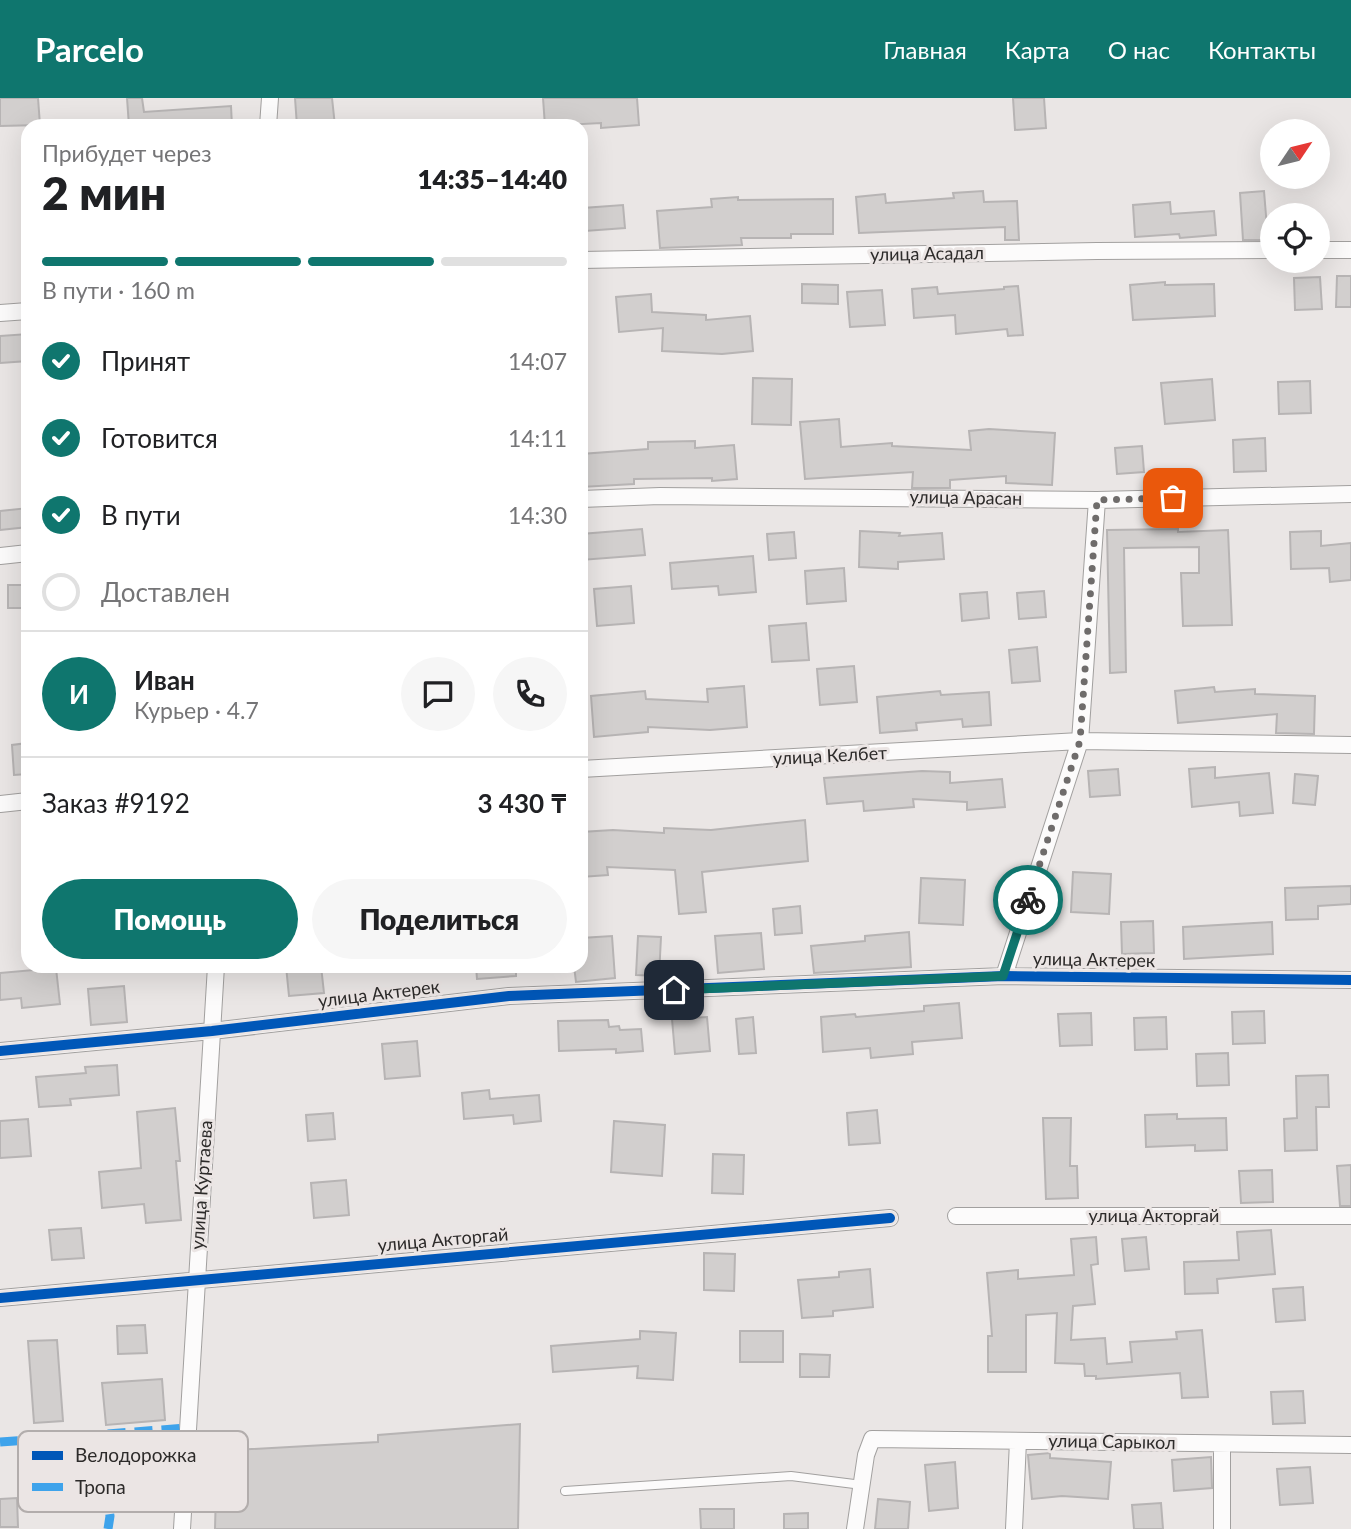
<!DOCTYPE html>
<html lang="ru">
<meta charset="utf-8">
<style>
body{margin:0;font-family:Lato,sans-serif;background:#f6f6f6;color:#202124;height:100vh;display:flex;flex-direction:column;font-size:26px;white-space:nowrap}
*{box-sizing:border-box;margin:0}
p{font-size:23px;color:#757577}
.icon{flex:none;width:38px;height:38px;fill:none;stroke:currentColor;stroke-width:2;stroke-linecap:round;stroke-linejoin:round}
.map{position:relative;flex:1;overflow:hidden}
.side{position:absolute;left:21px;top:21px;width:567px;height:854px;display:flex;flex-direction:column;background:#fff;border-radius:21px;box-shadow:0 7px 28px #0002}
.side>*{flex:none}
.needle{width:46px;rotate:55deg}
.tools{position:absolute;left:1260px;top:21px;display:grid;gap:14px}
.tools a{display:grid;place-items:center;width:70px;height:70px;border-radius:50%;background:#fff;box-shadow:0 7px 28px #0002;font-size:35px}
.pin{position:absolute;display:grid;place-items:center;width:60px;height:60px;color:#fff;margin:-30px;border-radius:14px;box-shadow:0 4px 10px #0006}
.courier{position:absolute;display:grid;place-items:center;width:70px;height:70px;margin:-35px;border:5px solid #0f766e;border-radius:50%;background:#fff;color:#222;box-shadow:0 2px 9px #0007}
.overview em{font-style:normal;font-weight:800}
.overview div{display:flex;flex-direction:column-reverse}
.overview{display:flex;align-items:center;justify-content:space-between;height:119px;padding:0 21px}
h1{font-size:46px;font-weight:800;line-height:52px}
.bar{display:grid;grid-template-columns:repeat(4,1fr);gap:10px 7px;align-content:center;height:84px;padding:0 21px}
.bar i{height:9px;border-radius:5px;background:#e0e0e0}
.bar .on{background:#0f766e}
.bar p{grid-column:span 4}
.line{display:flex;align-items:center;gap:18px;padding:0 21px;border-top:2px solid #e0e0e0}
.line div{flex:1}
.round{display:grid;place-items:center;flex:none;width:74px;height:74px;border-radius:37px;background:#f6f6f6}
ol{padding:0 21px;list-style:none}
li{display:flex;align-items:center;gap:21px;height:77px}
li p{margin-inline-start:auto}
li .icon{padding:7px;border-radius:50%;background:#0f766e;color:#fff;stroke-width:4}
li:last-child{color:#757577}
li i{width:38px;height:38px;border:4px solid #e0e0e0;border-radius:50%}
.button{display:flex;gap:14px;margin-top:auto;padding:14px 21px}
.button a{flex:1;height:80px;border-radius:42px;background:#0f766e;color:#fff;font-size:28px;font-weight:800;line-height:80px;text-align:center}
.button a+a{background:#f6f6f6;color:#202124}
header{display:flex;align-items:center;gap:42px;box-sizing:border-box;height:98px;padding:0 35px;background:#0f766e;color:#fff}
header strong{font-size:33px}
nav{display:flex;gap:38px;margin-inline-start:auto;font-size:24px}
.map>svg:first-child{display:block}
.building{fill:#d2cfce;stroke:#b7b4b4;stroke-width:2}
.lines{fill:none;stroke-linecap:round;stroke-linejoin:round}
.lane-casing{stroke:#a2a09f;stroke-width:10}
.street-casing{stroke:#a2a09f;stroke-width:18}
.lane{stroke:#fcfbfb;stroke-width:8}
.street{stroke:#fcfbfb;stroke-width:16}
.quiet{stroke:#3ea3eb;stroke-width:9;stroke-dasharray:18 9;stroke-linecap:butt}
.cycleway-casing{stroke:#ebe5e4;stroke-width:15}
.cycleway{stroke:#0057b8;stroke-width:10}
.done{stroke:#6f6c6b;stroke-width:7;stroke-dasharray:0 12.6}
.route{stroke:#0f766e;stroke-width:9}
.labels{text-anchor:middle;stroke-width:6;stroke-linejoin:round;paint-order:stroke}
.street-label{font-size:18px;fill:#2d2b2a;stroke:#ebe5e4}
.key{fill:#ebe5e4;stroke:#b2adac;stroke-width:2}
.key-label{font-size:19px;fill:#2d2b2a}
</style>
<header>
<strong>Parcelo</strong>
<nav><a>Главная</a><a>Карта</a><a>О нас</a><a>Контакты</a></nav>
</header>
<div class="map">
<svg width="1351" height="1431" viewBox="0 0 1351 1431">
<rect width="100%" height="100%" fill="#eae6e5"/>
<path class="building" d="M 0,0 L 38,0 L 40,27 L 0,28 Z
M 127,0 L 142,0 L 144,14 L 231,8 L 232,28 L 129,28 Z
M 295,0 L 332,0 L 335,28 L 297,28 Z
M 543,0 L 637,0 L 639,27 L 601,30 L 601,25 L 545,28 Z
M 1013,0 L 1044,0 L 1046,30 L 1015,32 Z
M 983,93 L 984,104 L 1017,103 L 1019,142 L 1005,142 L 1005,129 L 859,135 L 856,99 L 885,96 L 886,105 L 954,100 L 953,95 Z
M 1264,93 L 1268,142 L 1243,142 L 1240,95 Z
M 738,99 L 738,102 L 833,101 L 833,136 L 791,136 L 791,140 L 741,140 L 742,147 L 660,150 L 657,113 L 712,109 L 711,101 Z
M 1170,104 L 1171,116 L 1214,113 L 1216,137 L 1180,140 L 1179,136 L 1135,139 L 1133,107 Z
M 623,107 L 625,130 L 585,133 L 583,110 Z
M 1337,178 L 1351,178 L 1351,209 L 1336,209 Z
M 1320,179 L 1322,211 L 1295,212 L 1294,180 Z
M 1165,184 L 1165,187 L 1214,186 L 1215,218 L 1133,222 L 1130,187 Z
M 802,186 L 838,187 L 838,206 L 802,205 Z
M 1018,188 L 1023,237 L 1008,238 L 1007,231 L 956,236 L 955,217 L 914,220 L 912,191 L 937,189 L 938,196 L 1004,191 L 1004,189 Z
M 882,192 L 885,227 L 850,229 L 847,194 Z
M 651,196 L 652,214 L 706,217 L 706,222 L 750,218 L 753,253 L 722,256 L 662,253 L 663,230 L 619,234 L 616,199 Z
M 28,236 L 28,263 L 0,265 L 0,238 Z
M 753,280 L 792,281 L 791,327 L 752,326 Z
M 1212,281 L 1215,322 L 1165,326 L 1161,285 Z
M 1310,283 L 1311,315 L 1279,316 L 1278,284 Z
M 839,321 L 841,349 L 892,345 L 892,348 L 971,352 L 969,333 L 989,331 L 1055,335 L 1052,387 L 1006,385 L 1006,378 L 950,382 L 950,390 L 912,390 L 913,374 L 805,381 L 800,324 Z
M 1265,340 L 1266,373 L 1234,374 L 1233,342 Z
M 695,343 L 695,350 L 734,347 L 737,381 L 712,383 L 712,380 L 634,381 L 634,386 L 581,389 L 581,356 L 648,351 L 648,344 Z
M 1142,348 L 1144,374 L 1117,376 L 1115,350 Z
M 28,410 L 28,429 L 0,432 L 0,413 Z
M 642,431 L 645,457 L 581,462 L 581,436 Z
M 1178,431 L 1178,434 L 1228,432 L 1232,527 L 1183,528 L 1181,475 L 1199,475 L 1199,449 L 1124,450 L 1126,574 L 1110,575 L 1107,432 Z
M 860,433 L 900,435 L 899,438 L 942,435 L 944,461 L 898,464 L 898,471 L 859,469 Z
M 1321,433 L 1321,448 L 1351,445 L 1351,482 L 1330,484 L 1329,470 L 1291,471 L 1290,434 Z
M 794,434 L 796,460 L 769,462 L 767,436 Z
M 753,458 L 756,494 L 719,497 L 718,488 L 672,491 L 670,465 Z
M 844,470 L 846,503 L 807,506 L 805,473 Z
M 8,487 L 28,487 L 28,510 L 8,510 Z
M 631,488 L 634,525 L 597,528 L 594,491 Z
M 1044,493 L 1046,519 L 1019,521 L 1017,495 Z
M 987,494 L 989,520 L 962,523 L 960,496 Z
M 806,525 L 809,562 L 772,564 L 769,528 Z
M 1037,549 L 1040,583 L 1012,585 L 1009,552 Z
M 854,568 L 857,604 L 820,607 L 817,571 Z
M 744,588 L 747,629 L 710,632 L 648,629 L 648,634 L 594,639 L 591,598 L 645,593 L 646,601 L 708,604 L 707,591 Z
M 1214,589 L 1215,594 L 1255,591 L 1255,596 L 1315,598 L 1314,636 L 1276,635 L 1277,616 L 1178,625 L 1175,593 Z
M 940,593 L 941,597 L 989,594 L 991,627 L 963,629 L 962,621 L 916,625 L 917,632 L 880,635 L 877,599 Z
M 28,645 L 28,676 L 14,677 L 12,647 Z
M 1215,669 L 1215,680 L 1269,675 L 1273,715 L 1240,718 L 1239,704 L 1192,709 L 1189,671 Z
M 1118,671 L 1120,697 L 1090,699 L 1088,673 Z
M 922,673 L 950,674 L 950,685 L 1002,681 L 1005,709 L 967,712 L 967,704 L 913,701 L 914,709 L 864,713 L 863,703 L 827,706 L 824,680 Z
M 1295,676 L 1318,678 L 1315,707 L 1293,705 Z
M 805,722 L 808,763 L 702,774 L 706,814 L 679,816 L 675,772 L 607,769 L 608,777 L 581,779 L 581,734 L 613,732 L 664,735 L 664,730 L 711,732 Z
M 1073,774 L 1111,776 L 1109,816 L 1071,814 Z
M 921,780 L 965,782 L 963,827 L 919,825 Z
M 1351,788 L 1351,806 L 1318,808 L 1318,821 L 1286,822 L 1285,790 Z
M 800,808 L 802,835 L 775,837 L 773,811 Z
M 1153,823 L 1154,855 L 1122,856 L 1121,824 Z
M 1272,824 L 1273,856 L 1184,861 L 1183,829 Z
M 909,834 L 911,869 L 814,875 L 811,848 L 865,843 L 865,838 Z
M 761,835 L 764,871 L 718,875 L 715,838 Z
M 612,838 L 615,880 L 576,884 L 574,868 L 581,868 L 581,840 Z
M 638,838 L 661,839 L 659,878 L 636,877 Z
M 286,868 L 321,868 L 324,895 L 289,898 Z
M 476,868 L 516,868 L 516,878 L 477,881 Z
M 56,870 L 60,906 L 22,910 L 21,900 L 0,902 L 0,875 Z
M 124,888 L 127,924 L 91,927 L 88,891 Z
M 959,905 L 962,940 L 912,944 L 913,956 L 871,960 L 870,950 L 823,954 L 821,919 L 855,916 L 856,919 L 924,913 L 924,908 Z
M 1264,913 L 1265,945 L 1233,946 L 1232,914 Z
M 1091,915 L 1092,947 L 1060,948 L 1058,916 Z
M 707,919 L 710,953 L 675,956 L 672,921 Z
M 753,919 L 756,955 L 739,956 L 736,921 Z
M 1166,919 L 1167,951 L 1135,952 L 1134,920 Z
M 608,922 L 609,929 L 619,928 L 620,932 L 641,931 L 643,953 L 616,955 L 616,951 L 559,953 L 558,923 Z
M 417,943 L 420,978 L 385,981 L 382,946 Z
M 1228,955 L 1229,987 L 1197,988 L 1196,956 Z
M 117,967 L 119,997 L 70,1001 L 71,1007 L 39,1009 L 36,979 L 86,975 L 85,969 Z
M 1328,977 L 1329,1009 L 1316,1009 L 1317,1052 L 1285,1053 L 1284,1021 L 1297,1020 L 1296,978 Z
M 489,992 L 490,1001 L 539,997 L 541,1023 L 514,1026 L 513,1017 L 464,1021 L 462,995 Z
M 175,1010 L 180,1063 L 176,1063 L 181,1122 L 146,1125 L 144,1106 L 102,1110 L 99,1074 L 141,1070 L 137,1014 Z
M 877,1012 L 880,1045 L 849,1047 L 847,1015 Z
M 333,1015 L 335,1041 L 308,1043 L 306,1017 Z
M 1177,1016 L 1177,1021 L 1226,1020 L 1227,1052 L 1195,1053 L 1195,1047 L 1146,1049 L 1145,1017 Z
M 1043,1020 L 1071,1020 L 1070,1068 L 1077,1068 L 1078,1100 L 1046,1101 Z
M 28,1021 L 31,1058 L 0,1060 L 0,1023 Z
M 614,1023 L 665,1027 L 662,1078 L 611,1074 Z
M 713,1056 L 744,1057 L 743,1096 L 712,1095 Z
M 1351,1067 L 1351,1108 L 1340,1108 L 1337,1068 Z
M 1272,1072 L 1273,1104 L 1241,1105 L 1239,1073 Z
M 346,1082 L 349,1117 L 314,1120 L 311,1085 Z
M 81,1130 L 84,1160 L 52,1162 L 49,1132 Z
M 1271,1132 L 1275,1176 L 1217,1181 L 1218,1195 L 1185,1196 L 1184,1164 L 1239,1162 L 1237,1134 Z
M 1096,1139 L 1098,1166 L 1091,1167 L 1095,1206 L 1073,1208 L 1071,1242 L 1105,1240 L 1107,1266 L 1132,1264 L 1130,1244 L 1177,1241 L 1176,1234 L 1202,1232 L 1208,1299 L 1182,1300 L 1180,1275 L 1096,1281 L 1096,1278 L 1085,1278 L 1084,1266 L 1055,1265 L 1057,1215 L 1026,1217 L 1026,1274 L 988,1274 L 988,1238 L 992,1238 L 987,1175 L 1018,1172 L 1018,1181 L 1074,1177 L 1071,1141 Z
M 1146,1139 L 1149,1171 L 1125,1173 L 1122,1141 Z
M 704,1155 L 735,1156 L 734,1193 L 704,1192 Z
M 870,1171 L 873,1209 L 833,1213 L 833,1218 L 802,1220 L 798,1182 L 839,1179 L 839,1174 Z
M 1303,1189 L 1305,1222 L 1276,1224 L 1273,1191 Z
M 145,1227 L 147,1255 L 118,1256 L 117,1228 Z
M 640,1233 L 676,1235 L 673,1282 L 637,1280 L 638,1268 L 553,1274 L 551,1248 L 640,1241 Z
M 740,1233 L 783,1233 L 783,1264 L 740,1264 Z
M 57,1242 L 63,1323 L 34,1325 L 28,1243 Z
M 800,1256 L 830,1257 L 829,1279 L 800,1279 Z
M 162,1281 L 165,1322 L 106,1327 L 102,1285 Z
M 1303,1293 L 1305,1325 L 1273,1326 L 1271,1294 Z
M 520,1326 L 518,1431 L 215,1431 L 217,1353 L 378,1344 L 378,1337 Z
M 1050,1355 L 1050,1360 L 1111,1364 L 1108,1401 L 1062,1398 L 1032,1401 L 1028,1357 Z
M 1211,1359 L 1212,1390 L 1174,1393 L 1172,1362 Z
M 955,1364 L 958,1410 L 929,1413 L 925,1367 Z
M 1310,1369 L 1313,1405 L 1280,1407 L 1277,1371 Z
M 17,1400 L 18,1429 L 0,1429 L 0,1401 Z
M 878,1401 L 910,1404 L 908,1431 L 875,1431 Z
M 1161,1405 L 1163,1431 L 1134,1431 L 1132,1407 Z
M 700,1411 L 734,1411 L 734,1431 L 701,1431 Z
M 808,1415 L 808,1431 L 784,1431 L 784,1416 Z"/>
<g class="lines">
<defs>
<path id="lane" d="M 565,1393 L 791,1378 L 862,1387"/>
<path id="street" d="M 268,28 L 270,0
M 1318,152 L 1351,152
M 581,162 L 1097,153 L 1272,152
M 0,215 L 28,213
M 581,401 L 660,398 L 1097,402 L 1351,396
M 0,458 L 28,455
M 581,671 L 1080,643 L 1351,647
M 0,706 L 28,703
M 1004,878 L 1080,643 L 1097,402
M 0,953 L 212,933 L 509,898 L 1004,878 L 1351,882
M 956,1118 L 1351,1118
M 0,1200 L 890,1120
M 182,1431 L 216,868
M 855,1431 L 866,1357 L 872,1341 L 1351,1347
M 1014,1431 L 1018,1343
M 1222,1431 L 1222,1346"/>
</defs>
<use href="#lane" class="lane-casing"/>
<use href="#street" class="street-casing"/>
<use href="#lane" class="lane"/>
<use href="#street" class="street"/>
<path class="quiet" d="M 98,1336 L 110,1418 L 108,1431
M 0,1344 L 187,1330"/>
<defs>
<path id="cycleway" d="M 0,953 L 212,933 L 509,898 L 1004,878 L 1351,882
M 0,1200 L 890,1120"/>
</defs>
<use href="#cycleway" class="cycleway-casing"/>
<use href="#cycleway" class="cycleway"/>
</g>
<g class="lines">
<path class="done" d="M 1028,802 L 1080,643 L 1097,402 L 1173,400"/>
<path class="route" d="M 674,892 L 1003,878 L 1028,802"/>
</g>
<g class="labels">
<g class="street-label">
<text transform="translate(927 156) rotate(-1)" y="6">улица Асадал</text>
<text transform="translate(966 400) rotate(1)" y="6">улица Арасан</text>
<text transform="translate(830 658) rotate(-3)" y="6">улица Келбет</text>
<text transform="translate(1094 862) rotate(1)" y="6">улица Актерек</text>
<text transform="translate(379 896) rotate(-7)" y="6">улица Актерек</text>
<text transform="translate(202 1087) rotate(-86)" y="6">улица Куртаева</text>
<text x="1154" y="1124">улица Акторгай</text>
<text transform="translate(443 1142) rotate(-5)" y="6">улица Акторгай</text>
<text transform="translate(1112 1344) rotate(1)" y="6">улица Сарыкол</text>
</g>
</g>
<rect x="18" y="1333" width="230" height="81" rx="10" class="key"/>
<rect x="32" y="1353" width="31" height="9" fill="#0057b8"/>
<rect x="32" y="1385" width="31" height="8" fill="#3ea3eb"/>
<g class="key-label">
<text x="75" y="1364">Велодорожка</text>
<text x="75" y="1396">Тропа</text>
</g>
</svg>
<div class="tools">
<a><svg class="needle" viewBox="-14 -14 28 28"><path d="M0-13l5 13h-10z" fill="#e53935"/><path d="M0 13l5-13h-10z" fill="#757577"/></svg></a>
<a><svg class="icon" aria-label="locate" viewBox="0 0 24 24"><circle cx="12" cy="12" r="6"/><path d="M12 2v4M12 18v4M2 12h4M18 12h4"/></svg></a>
</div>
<div class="pin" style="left:1173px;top:400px;background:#ea580c"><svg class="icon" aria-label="bag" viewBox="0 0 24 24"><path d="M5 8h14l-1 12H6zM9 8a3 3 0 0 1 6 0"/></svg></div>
<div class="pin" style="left:674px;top:892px;background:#1f2937"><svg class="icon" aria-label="home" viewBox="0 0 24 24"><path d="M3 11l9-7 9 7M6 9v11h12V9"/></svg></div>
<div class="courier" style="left:1028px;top:802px"><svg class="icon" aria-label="bike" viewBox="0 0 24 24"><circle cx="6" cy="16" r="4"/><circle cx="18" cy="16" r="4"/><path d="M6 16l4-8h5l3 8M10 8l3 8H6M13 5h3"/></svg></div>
<section class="side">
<div class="overview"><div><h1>2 мин</h1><p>Прибудет через</p></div><em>14:35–14:40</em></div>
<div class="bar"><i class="on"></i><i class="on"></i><i class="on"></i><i></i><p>В пути · 160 m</p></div>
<ol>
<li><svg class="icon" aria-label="check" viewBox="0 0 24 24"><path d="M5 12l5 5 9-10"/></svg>Принят<p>14:07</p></li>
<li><svg class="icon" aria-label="check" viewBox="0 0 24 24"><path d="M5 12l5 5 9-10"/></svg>Готовится<p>14:11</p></li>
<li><svg class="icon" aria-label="check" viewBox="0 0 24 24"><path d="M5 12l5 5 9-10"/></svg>В пути<p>14:30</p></li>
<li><i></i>Доставлен</li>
</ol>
<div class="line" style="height:126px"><b class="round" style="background:#0f766e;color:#fff">И</b><div><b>Иван</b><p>Курьер · 4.7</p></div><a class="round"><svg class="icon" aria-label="chat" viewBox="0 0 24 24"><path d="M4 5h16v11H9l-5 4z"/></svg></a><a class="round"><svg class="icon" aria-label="phone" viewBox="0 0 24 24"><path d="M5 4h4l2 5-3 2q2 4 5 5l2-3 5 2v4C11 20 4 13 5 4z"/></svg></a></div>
<div class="line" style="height:91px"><div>Заказ #9192</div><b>3 430 ₸</b></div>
<div class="button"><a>Помощь</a><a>Поделиться</a></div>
</section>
</div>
